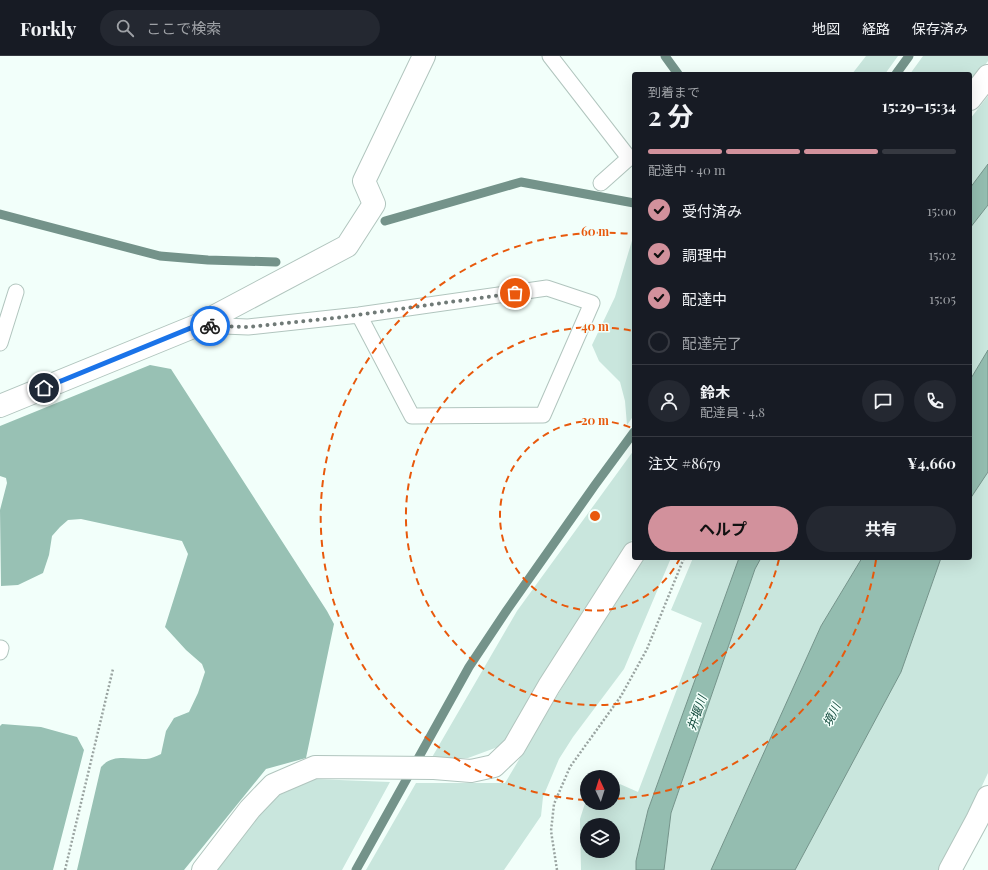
<!DOCTYPE html>
<html lang="ja">
<meta charset="utf-8">
<style>
body{margin:0;font-family:"Playfair Display","Noto Sans JP",serif;background:#242831;color:#f1f3f6;height:100vh;display:flex;flex-direction:column;font-size:15px;white-space:nowrap}
*{box-sizing:border-box;margin:0}
p{font-size:13px;color:#9ea1a6}
.icon{flex:none;width:22px;height:22px;fill:none;stroke:currentColor;stroke-width:2;stroke-linecap:round;stroke-linejoin:round}
.map{position:relative;flex:1;overflow:hidden}
.details{position:absolute;left:632px;top:16px;width:340px;height:488px;display:flex;flex-direction:column;background:#171b24;border-radius:4px;box-shadow:0 4px 16px #0002}
.details>*{flex:none}
.needle{width:26px;rotate:356deg}
.tools{position:absolute;left:580px;top:714px;display:grid;gap:8px}
.tools a{display:grid;place-items:center;width:40px;height:40px;border-radius:50%;background:#171b24;box-shadow:0 4px 16px #0002;font-size:20px}
.pin{position:absolute;display:grid;place-items:center;width:34px;height:34px;color:#fff;margin:-17px;border:2px solid #fff;border-radius:50%;box-shadow:0 1px 4px #0007}
.courier{position:absolute;display:grid;place-items:center;width:40px;height:40px;margin:-20px;border:3px solid #1a73e8;border-radius:50%;background:#fff;color:#222;box-shadow:0 1px 5px #0007}
.overview em{font-style:normal;font-weight:700}
.overview div{display:flex;flex-direction:column-reverse}
.overview{display:flex;align-items:center;justify-content:space-between;height:68px;padding:0 16px}
h1{font-size:26px;font-weight:700;line-height:30px}
.bar{display:grid;grid-template-columns:repeat(4,1fr);gap:6px 4px;align-content:center;height:48px;padding:0 16px}
.bar i{height:5px;border-radius:3px;background:#363941}
.bar .current{background:#d2919c}
.bar p{grid-column:span 4}
.line{display:flex;align-items:center;gap:10px;padding:0 16px;border-top:1px solid #363941}
.line div{flex:1}
.round{display:grid;place-items:center;flex:none;width:42px;height:42px;border-radius:21px;background:#242831}
ol{padding:0 16px;list-style:none}
li{display:flex;align-items:center;gap:12px;height:44px}
li p{margin-inline-start:auto}
li .icon{padding:4px;border-radius:50%;background:#d2919c;color:#111;stroke-width:4}
li:last-child{color:#9ea1a6}
li i{width:22px;height:22px;border:2px solid #363941;border-radius:50%}
.action{display:flex;gap:8px;margin-top:auto;padding:8px 16px}
.action a{flex:1;height:46px;border-radius:24px;background:#d2919c;color:#111;font-size:16px;font-weight:700;line-height:46px;text-align:center}
.action a+a{background:#242831;color:#f1f3f6}
header{display:flex;align-items:center;gap:24px;box-sizing:border-box;height:56px;padding:0 20px;background:#171b24;border-bottom:1px solid #363941}
header strong{font-size:19px}
nav{display:flex;gap:22px;margin-inline-start:auto;font-size:14px}
.search{width:280px;height:36px;background:#242831;display:flex;align-items:center;gap:10px;box-sizing:border-box;padding:0 14px;border-radius:22px;color:#9ea1a6;font-size:15px}
.map>svg:first-child{display:block}
.green{fill:#c9e6dd;fill-rule:evenodd}
.forest{fill:#98c1b4}
.water{fill:#94bdb0;stroke:#74938a}
.lines{fill:none;stroke-linecap:round;stroke-linejoin:round}
.stream{stroke:#74938a;stroke-width:9}
.lane-casing{stroke:#b1c5be;stroke-width:17}
.street-casing{stroke:#b1c5be;stroke-width:24}
.path{stroke:#9aa4a1;stroke-width:2.5;stroke-dasharray:2 2;stroke-linecap:butt}
.lane{stroke:#fff;stroke-width:15}
.street{stroke:#fff;stroke-width:22}
.done{stroke:#707a77;stroke-width:4;stroke-dasharray:0 7.2}
.route{stroke:#1a73e8;stroke-width:5}
.ring{fill:none;stroke:#e8590c;stroke-width:2;stroke-dasharray:7 5}
.labels{text-anchor:middle;stroke-width:3;stroke-linejoin:round;paint-order:stroke}
.water-label{font-size:12px;font-style:italic;fill:#164e40;stroke:#f2fffa}
.centre{fill:#e8590c;stroke:#f2fffa;stroke-width:2}
.ring-label{font-size:12px;text-anchor:middle;font-weight:bold;fill:#e8590c;stroke:#f2fffa;stroke-width:3;stroke-linejoin:round;paint-order:stroke}
</style>
<header>
<strong>Forkly</strong>
<div class="search"><svg class="icon" aria-label="search" viewBox="0 0 24 24"><circle cx="10" cy="10" r="6"/><path d="M15 15l6 6"/></svg>ここで検索</div>
<nav><a>地図</a><a>経路</a><a>保存済み</a></nav>
</header>
<div class="map">
<svg width="988" height="814" viewBox="0 0 988 814">
<rect width="100%" height="100%" fill="#f2fffa"/>
<path class="green" d="M 866,0 L 898,0 L 885,18 L 852,18 Z
M 923,0 L 988,0 L 988,5 L 970,29 L 970,18 L 910,18 Z
M 988,40 L 988,108 L 970,132 L 970,63 Z
M 988,149 L 988,294 L 970,324 L 970,172 Z
M 634,178 L 634,359 L 627,369 L 625,345 L 620,326 L 599,305 L 592,289 L 615,241 Z
M 634,394 L 634,481 L 617,505 L 506,688 L 468,702 L 431,703 L 517,555 Z
M 988,416 L 988,717 L 967,762 L 939,814 L 795,814 L 901,616 L 941,502 L 970,502 L 970,443 Z
M 641,502 L 671,502 L 624,613 L 573,681 L 559,703 L 543,741 L 541,760 L 504,814 L 366,814 L 416,727 L 505,727 L 624,528 Z
M 693,502 L 739,502 L 648,754 L 636,805 L 636,814 L 581,814 L 580,763 L 587,741 L 587,747 L 613,747 L 613,725 L 638,736 L 702,567 L 671,554 ZM 587,769 L 613,769 L 613,795 L 587,795 Z
M 761,502 L 862,502 L 821,570 L 711,814 L 664,814 L 671,757 L 755,513 Z
M 314,723 L 390,726 L 342,814 L 215,814 L 274,740 Z"/>
<path class="forest" d="M 150,309 L 171,313 L 327,555 L 334,568 L 306,702 L 266,713 L 184,814 L 77,814 L 101,711 C 113,697 130,704 146,703 C 151,703 156,700 161,698 L 166,675 L 174,662 L 189,656 L 198,637 L 205,616 L 202,608 L 186,594 L 165,571 L 188,498 L 182,485 L 81,463 L 68,464 L 60,471 L 52,480 L 49,499 L 43,517 L 18,529 L 1,530 L 0,454 L 7,427 L 6,422 L 0,420 L 0,370 Z
M 2,668 L 41,671 L 77,681 L 84,694 L 53,814 L 0,814 L 0,670 Z"/>
<path class="water" d="M 988,108 L 988,149 L 970,172 L 970,132 Z
M 988,294 L 988,416 L 970,443 L 970,324 Z
M 739,502 L 761,502 L 755,513 L 671,757 L 664,814 L 636,814 L 636,805 L 648,754 Z
M 862,502 L 941,502 L 901,616 L 795,814 L 711,814 L 821,570 Z"/>
<g class="lines">
<path class="stream" d="M 665,0 L 678,18
M 896,18 L 909,0
M 0,158 L 160,200 L 208,204 L 276,206
M 385,165 L 521,126 L 634,147
M 356,814 L 469,611 L 507,554 L 595,429 L 634,376"/>
<defs>
<path id="lane" d="M 550,0 L 629,102 L 601,127
M 199,269 L 248,271 L 359,259 L 547,232 L 592,247 L 543,359 L 412,360 L 359,259
M 0,287 L 16,236
M 0,596 L 1,592"/>
<path id="street" d="M 970,43 L 988,20
M 0,350 L 198,269 L 347,190 L 374,148 L 364,125 L 424,0
M 203,814 L 250,753 L 273,729 L 315,711 L 434,712 L 471,715 L 494,710 L 514,691 L 549,630 L 634,497
M 950,814 L 977,764 L 988,741"/>
</defs>
<use href="#lane" class="lane-casing"/>
<use href="#street" class="street-casing"/>
<path class="path" d="M 65,814 L 113,613
M 557,814 L 551,775 L 554,748 L 570,711 L 621,640 L 647,593 L 684,502"/>
<use href="#lane" class="lane"/>
<use href="#street" class="street"/>
</g>
<g class="lines">
<path class="done" d="M 210,270 L 248,271 L 343,261 L 515,237"/>
<path class="route" d="M 44,332 L 198,269 L 210,270"/>
</g>
<g class="ring">
<path d="M680 502A95 95 0 1 1 634 373"/>
<path d="M779 503A189 189 0 1 1 633 275"/>
<path d="M876 504A284 284 0 0 1 615 743M585 744A284 284 0 1 1 632 178"/>
</g>
<g class="labels">
<g class="water-label">
<text transform="translate(697 657) rotate(-71)" y="4">井堰川</text>
<text transform="translate(832 659) rotate(-64)" y="4">境川</text>
</g>
</g>
<circle cx="595" cy="460" r="6" class="centre"/>
<g class="ring-label">
<text x="595" y="180">60 m</text>
<text x="595" y="275">40 m</text>
<text x="595" y="369">20 m</text>
</g>
</svg>
<div class="tools">
<a><svg class="needle" viewBox="-14 -14 28 28"><path d="M0-13l5 13h-10z" fill="#e53935"/><path d="M0 13l5-13h-10z" fill="#9ea1a6"/></svg></a>
<a><svg class="icon" aria-label="layers" viewBox="0 0 24 24"><path d="M12 4l9 5-9 5-9-5zM3 14l9 5 9-5"/></svg></a>
</div>
<div class="pin" style="left:515px;top:237px;background:#ea580c"><svg class="icon" aria-label="bag" viewBox="0 0 24 24"><path d="M5 8h14l-1 12H6zM9 8a3 3 0 0 1 6 0"/></svg></div>
<div class="pin" style="left:44px;top:332px;background:#1f2937"><svg class="icon" aria-label="home" viewBox="0 0 24 24"><path d="M3 11l9-7 9 7M6 9v11h12V9"/></svg></div>
<div class="courier" style="left:210px;top:270px"><svg class="icon" aria-label="bike" viewBox="0 0 24 24"><circle cx="6" cy="16" r="4"/><circle cx="18" cy="16" r="4"/><path d="M6 16l4-8h5l3 8M10 8l3 8H6M13 5h3"/></svg></div>
<section class="details">
<div class="overview"><div><h1>2 分</h1><p>到着まで</p></div><em>15:29–15:34</em></div>
<div class="bar"><i class="current"></i><i class="current"></i><i class="current"></i><i></i><p>配達中 · 40 m</p></div>
<ol>
<li><svg class="icon" aria-label="check" viewBox="0 0 24 24"><path d="M5 12l5 5 9-10"/></svg>受付済み<p>15:00</p></li>
<li><svg class="icon" aria-label="check" viewBox="0 0 24 24"><path d="M5 12l5 5 9-10"/></svg>調理中<p>15:02</p></li>
<li><svg class="icon" aria-label="check" viewBox="0 0 24 24"><path d="M5 12l5 5 9-10"/></svg>配達中<p>15:05</p></li>
<li><i></i>配達完了</li>
</ol>
<div class="line" style="height:72px"><a class="round"><svg class="icon" aria-label="person" viewBox="0 0 24 24"><circle cx="12" cy="8" r="4"/><path d="M4 21q1-7 8-7t8 7"/></svg></a><div><b>鈴木</b><p>配達員 · 4.8</p></div><a class="round"><svg class="icon" aria-label="chat" viewBox="0 0 24 24"><path d="M4 5h16v11H9l-5 4z"/></svg></a><a class="round"><svg class="icon" aria-label="phone" viewBox="0 0 24 24"><path d="M5 4h4l2 5-3 2q2 4 5 5l2-3 5 2v4C11 20 4 13 5 4z"/></svg></a></div>
<div class="line" style="height:52px"><div>注文 #8679</div><b>¥4,660</b></div>
<div class="action"><a>ヘルプ</a><a>共有</a></div>
</section>
</div>
